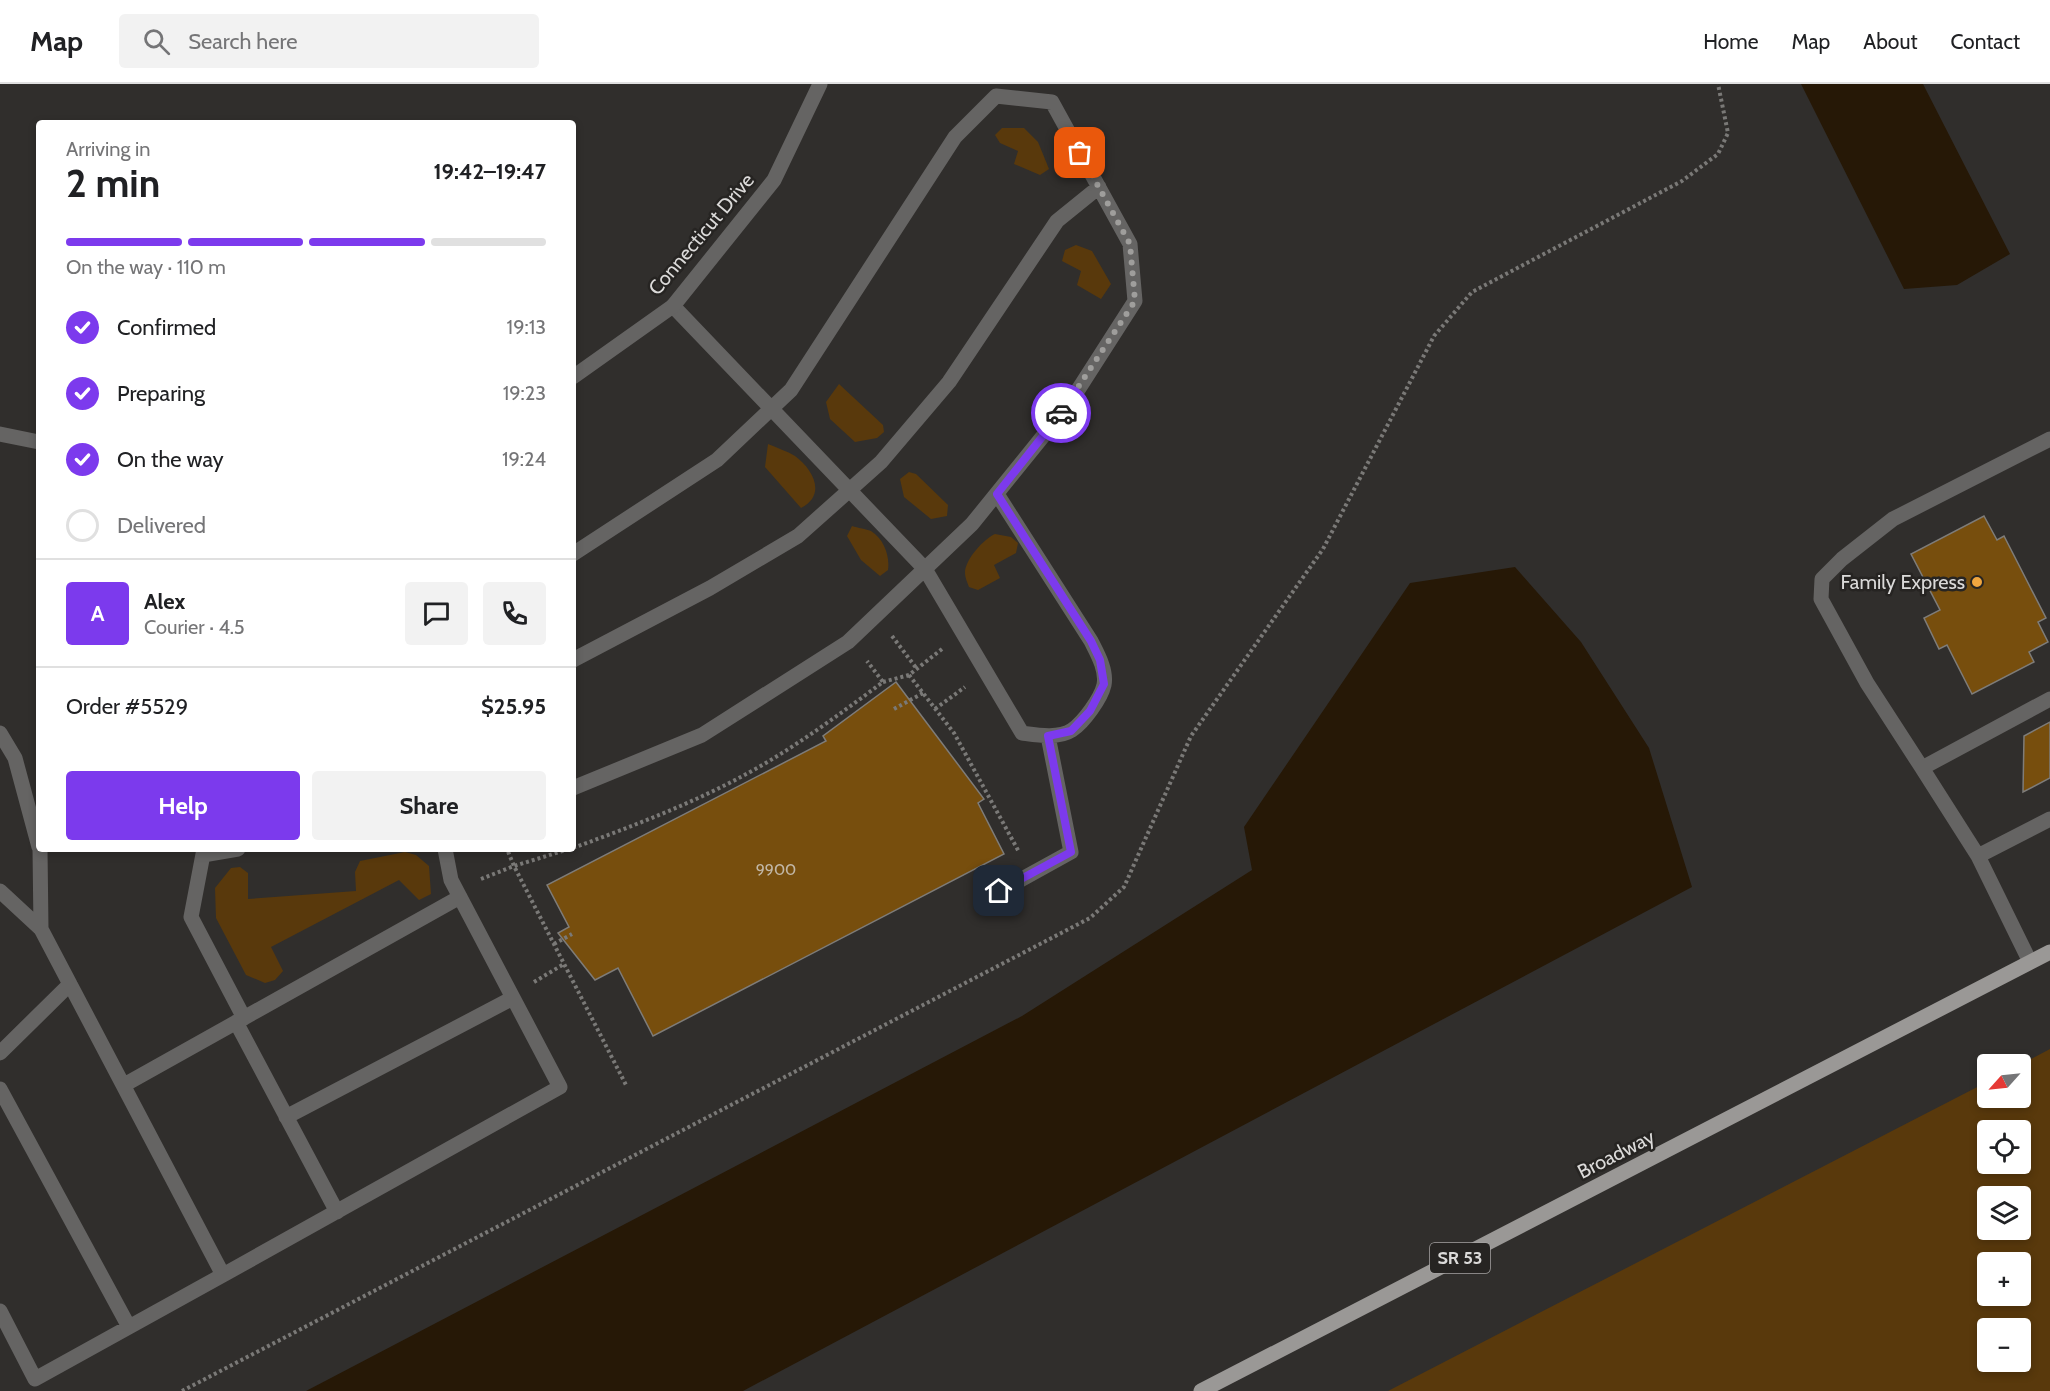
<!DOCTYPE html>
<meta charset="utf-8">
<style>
body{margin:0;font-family:Cabin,sans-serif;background:#f2f2f2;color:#202124;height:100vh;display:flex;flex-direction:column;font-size:22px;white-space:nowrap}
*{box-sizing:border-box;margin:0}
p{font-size:20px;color:#757577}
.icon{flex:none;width:33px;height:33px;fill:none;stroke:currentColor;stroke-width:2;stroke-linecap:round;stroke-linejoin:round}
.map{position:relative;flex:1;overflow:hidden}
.details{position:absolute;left:36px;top:36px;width:540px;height:732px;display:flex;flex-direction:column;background:#fff;border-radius:6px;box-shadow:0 3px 9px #0003}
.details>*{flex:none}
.needle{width:39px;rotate:243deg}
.buttons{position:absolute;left:1977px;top:970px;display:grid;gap:12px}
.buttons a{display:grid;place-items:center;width:54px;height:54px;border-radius:6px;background:#fff;box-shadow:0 3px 9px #0003;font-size:30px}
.pin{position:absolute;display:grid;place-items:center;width:51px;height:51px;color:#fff;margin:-26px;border-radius:12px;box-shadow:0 3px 9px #0006}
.courier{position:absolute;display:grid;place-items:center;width:60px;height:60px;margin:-30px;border:4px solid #7c3aed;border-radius:50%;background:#fff;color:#222;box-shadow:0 2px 8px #0007}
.headline em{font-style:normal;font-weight:700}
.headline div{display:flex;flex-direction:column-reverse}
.headline{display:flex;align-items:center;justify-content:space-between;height:102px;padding:0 30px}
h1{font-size:39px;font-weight:700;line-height:45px}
.bar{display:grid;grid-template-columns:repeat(4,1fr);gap:9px 6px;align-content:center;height:72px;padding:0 30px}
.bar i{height:8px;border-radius:4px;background:#e0e0e0}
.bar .on{background:#7c3aed}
.bar p{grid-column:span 4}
.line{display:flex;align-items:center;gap:15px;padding:0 30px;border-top:2px solid #e0e0e0}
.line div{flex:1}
.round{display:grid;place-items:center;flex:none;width:63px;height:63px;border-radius:6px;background:#f2f2f2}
ol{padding:0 30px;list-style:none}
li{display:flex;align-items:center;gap:18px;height:66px}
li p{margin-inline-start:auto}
li .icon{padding:6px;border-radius:50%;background:#7c3aed;color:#fff;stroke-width:4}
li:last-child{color:#757577}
li i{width:33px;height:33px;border:3px solid #e0e0e0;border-radius:50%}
.button{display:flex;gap:12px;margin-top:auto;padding:12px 30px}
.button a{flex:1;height:69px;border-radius:6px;background:#7c3aed;color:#fff;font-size:24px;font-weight:700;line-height:69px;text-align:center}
.button a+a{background:#f2f2f2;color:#202124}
header{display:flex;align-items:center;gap:36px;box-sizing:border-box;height:84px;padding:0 30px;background:#fff;border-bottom:2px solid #e0e0e0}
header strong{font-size:28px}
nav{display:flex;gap:33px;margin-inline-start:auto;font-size:21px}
.search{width:420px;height:54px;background:#f2f2f2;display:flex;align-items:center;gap:15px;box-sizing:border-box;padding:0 21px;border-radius:6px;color:#757577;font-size:22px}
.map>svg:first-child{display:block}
.green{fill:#59390c;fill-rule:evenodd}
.water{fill:#261806}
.building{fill:#774e0d;stroke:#7e7c79;stroke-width:1.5}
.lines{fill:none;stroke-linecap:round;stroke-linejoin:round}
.path{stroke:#7a7977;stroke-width:4;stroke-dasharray:3 3;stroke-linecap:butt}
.lane{stroke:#656463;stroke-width:15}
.street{stroke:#656463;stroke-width:15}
.primary{stroke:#9a9896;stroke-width:15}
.done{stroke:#9f9e9c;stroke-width:6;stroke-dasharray:0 10.8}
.route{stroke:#7c3aed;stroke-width:8}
.poi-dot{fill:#f0a63f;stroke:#262422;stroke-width:2}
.labels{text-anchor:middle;stroke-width:5;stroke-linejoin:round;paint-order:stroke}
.number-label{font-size:16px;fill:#c2b7a6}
.shield{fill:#262422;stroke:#a5a3a2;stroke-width:1.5}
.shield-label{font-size:18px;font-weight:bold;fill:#dbdad9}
.street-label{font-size:20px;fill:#dbdad9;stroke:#262422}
.poi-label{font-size:20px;fill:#dbdad9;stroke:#262422;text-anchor:end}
</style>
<header>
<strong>Map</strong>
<div class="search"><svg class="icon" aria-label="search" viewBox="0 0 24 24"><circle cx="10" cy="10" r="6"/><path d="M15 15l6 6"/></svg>Search here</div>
<nav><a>Home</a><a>Map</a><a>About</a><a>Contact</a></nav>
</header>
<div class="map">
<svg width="2050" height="1307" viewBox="0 0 2050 1307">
<rect width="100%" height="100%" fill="#302e2c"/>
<path class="green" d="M 1002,44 L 1024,44 L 1038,58 L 1049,85 L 1040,91 L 1014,80 L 1018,67 L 1000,59 L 995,51 Z
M 1076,161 L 1092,167 L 1111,200 L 1101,215 L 1077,201 L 1081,187 L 1062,177 L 1065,166 Z
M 839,300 L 883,341 L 884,348 L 877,354 L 855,358 L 830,335 L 826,318 Z
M 768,360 C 777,364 787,367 795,372 C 813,385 827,411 801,424 L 765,383 Z
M 909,388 L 916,390 L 948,421 L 947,432 L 931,435 L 904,413 L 900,395 Z
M 852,442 C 858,444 866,445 871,447 C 884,455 890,472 888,486 L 880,492 L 861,476 L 847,452 Z
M 995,450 L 1011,453 L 1018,459 L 1016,469 L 994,481 L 1000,494 L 978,506 L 969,503 C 967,498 965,493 965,489 C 965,475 984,455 995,450 Z
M 405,768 L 416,771 L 429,782 L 431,810 L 419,816 L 399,796 L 271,863 L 283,887 L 275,896 L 265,899 L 246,891 L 216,834 L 215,804 L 231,784 L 240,783 L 248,789 L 248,815 L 356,807 L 355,788 L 360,777 Z
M 2050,965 L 2050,1307 L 1388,1307 L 1987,998 L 1988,1014 L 2020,1014 L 2020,981 ZM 1988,1047 L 2020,1047 L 2020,1080 L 1988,1080 ZM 1988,1113 L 2020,1113 L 2020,1146 L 1988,1146 ZM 1988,1179 L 2020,1179 L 2020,1212 L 1988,1212 ZM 1988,1245 L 2020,1245 L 2020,1278 L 1988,1278 Z"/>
<path class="water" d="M 1801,0 L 1923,0 L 2010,170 L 1957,201 L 1904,205 Z
M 1515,483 L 1581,558 L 1649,664 L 1692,803 L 743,1307 L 306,1307 L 1022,932 L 1252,786 L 1244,743 L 1410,499 Z"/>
<path class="building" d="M 1984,432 L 1997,456 L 2004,452 L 2046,534 L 2038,538 L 2048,558 L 2029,568 L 2034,578 L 1972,610 L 1947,561 L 1939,565 L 1924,534 L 1940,526 L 1911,470 Z
M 896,598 L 984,715 L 978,719 L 1004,770 L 653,952 L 618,884 L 595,896 L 558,849 L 569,843 L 547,801 L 826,657 L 823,652 Z
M 2050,638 L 2050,694 L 2023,708 L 2024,652 Z"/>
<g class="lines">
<path class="path" d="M 892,552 L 917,585
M 942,565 L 909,591 L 954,649 L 1019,768
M 883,598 L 909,591
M 894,625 L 923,609
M 935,625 L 965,603
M 573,764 C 633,742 694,719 750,688 C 797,662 840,630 883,598 L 867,577
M 569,765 L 514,782 L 626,1001
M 481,795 L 514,782 L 507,765
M 554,860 L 572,850
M 534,898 L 564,880
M 182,1307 L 1090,834 L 1124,803 L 1191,652 L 1323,465 L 1434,252 L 1472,208 L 1682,97 L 1718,70 L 1728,49 L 1718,0"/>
<path class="lane" d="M 673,222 L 925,485 L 1022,649 C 1037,651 1058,655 1072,646 C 1084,638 1101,614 1104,601 C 1107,586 1097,569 1091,557 L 997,410
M 573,470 L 717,376 L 791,306 L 955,53 L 996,12 L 1052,18 L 1130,160 L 1135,217 L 1069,320 L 972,440 L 848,558 L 702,651 L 573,704
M 573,576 L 710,504 L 798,452 L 881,378 L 949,298 L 1057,137 L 1099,103
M 0,649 L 15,674 L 39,763
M 1922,684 L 1867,599 L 1821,515 L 1822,495 L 1842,475 L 1893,435 L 2050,355
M 40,765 L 41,845
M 204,765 L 191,833 L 244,934
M 203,771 L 238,765
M 1978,772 L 2050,735
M 0,807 L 41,845 L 223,1191 L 35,1295 L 0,1227
M 984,816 L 1071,768 L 1048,652
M 2030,878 L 1978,772 L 1922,684 L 2050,615
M 236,938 L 337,1128
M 0,969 L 70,900
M 124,1001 L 460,813
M 0,1005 L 129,1243
M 286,1033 L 513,914
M 223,1191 L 560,1003 L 451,796 L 445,765"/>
<path class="street" d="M 573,293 L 673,222 L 774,96 L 820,0
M 0,350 L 39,358"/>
<path class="primary" d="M 1201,1307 L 2050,868"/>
</g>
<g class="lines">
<path class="done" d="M 1061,329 L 1135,217 L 1130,160 L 1080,69"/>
<path class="route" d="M 999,807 L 1071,768 L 1048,652 L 1071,647 L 1090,627 L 1104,600 L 1100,576 L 1091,557 L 997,410 L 1061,329"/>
</g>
<circle class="poi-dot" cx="1977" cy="498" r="6"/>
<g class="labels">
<g class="number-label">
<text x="776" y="791">9900</text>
</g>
<rect class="shield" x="1430" y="1159" width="60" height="30" rx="4.5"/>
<g class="shield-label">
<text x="1460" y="1180">SR 53</text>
</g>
<g class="street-label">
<text transform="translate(701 150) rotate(-50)" y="7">Connecticut Drive</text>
<text transform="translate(1616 1070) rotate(-27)" y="7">Broadway</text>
</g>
<g class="poi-label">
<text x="1965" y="505">Family Express</text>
</g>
</g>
</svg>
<div class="buttons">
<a><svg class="needle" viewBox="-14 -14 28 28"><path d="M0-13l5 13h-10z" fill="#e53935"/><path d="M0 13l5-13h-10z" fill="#757577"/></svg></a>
<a><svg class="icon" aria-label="locate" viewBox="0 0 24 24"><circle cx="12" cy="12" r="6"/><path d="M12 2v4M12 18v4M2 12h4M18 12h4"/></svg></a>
<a><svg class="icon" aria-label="layers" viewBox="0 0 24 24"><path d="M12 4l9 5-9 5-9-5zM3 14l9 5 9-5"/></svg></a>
<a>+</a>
<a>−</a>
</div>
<div class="pin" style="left:1080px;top:69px;background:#ea580c"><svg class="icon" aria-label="bag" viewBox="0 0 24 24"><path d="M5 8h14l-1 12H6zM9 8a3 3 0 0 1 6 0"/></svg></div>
<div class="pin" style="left:999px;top:807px;background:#1f2937"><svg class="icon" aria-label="home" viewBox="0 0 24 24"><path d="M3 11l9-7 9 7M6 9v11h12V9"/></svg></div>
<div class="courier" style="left:1061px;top:329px"><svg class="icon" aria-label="car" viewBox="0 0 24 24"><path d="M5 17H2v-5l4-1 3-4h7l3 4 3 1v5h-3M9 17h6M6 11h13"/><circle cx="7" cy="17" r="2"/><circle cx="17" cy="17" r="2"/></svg></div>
<section class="details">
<div class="headline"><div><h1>2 min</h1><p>Arriving in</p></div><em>19:42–19:47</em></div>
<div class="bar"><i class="on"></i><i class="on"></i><i class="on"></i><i></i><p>On the way · 110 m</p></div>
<ol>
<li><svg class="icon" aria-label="check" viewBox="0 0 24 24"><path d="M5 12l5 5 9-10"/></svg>Confirmed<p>19:13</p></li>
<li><svg class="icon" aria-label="check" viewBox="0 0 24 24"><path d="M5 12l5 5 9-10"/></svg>Preparing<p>19:23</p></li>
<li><svg class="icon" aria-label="check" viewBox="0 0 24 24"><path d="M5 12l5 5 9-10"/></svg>On the way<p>19:24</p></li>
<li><i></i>Delivered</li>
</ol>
<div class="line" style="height:108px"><b class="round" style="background:#7c3aed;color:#fff">A</b><div><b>Alex</b><p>Courier · 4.5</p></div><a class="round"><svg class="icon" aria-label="chat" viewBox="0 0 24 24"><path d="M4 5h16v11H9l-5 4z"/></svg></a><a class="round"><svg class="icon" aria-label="phone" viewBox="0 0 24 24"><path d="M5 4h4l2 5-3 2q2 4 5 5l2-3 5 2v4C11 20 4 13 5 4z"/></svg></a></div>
<div class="line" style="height:78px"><div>Order #5529</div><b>$25.95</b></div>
<div class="button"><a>Help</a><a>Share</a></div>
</section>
</div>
